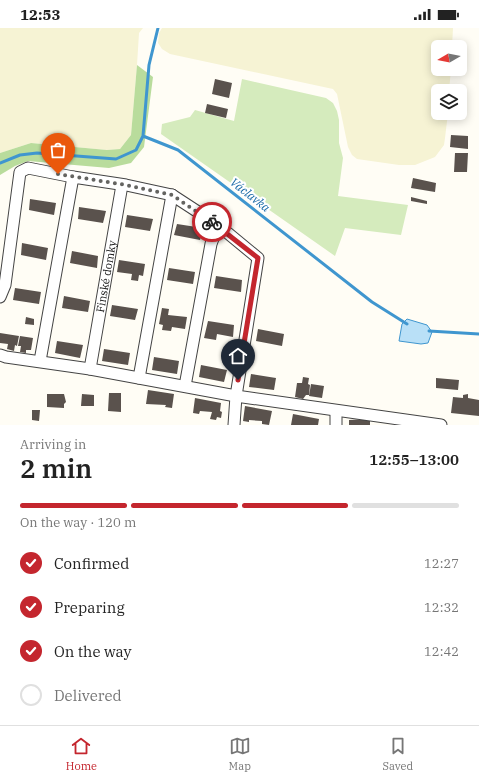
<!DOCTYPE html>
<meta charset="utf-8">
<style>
body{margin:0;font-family:"IBM Plex Serif",serif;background:#f2f2f2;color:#222;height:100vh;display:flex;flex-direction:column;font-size:15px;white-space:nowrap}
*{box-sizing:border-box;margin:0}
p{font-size:13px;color:#767676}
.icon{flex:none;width:22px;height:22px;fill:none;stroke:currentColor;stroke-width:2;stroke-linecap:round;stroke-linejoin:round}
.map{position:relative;height:397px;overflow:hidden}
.side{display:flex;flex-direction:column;background:#fff;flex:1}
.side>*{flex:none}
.needle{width:26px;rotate:260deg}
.buttons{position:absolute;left:431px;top:12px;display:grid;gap:8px}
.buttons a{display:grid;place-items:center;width:36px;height:36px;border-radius:6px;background:#fff;box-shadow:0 2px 10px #0003;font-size:20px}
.pin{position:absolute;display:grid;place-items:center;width:34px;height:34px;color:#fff;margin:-41px -17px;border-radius:50% 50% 50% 0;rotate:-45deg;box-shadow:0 0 4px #0007}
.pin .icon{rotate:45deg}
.courier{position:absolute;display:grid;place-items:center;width:40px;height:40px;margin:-20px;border:3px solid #c4262e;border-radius:50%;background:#fff;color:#222;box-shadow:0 1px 5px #0007}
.overview em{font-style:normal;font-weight:600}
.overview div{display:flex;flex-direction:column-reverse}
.overview{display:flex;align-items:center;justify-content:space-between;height:68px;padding:0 20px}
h1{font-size:26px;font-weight:600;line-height:30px}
.bar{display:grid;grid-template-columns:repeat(4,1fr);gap:6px 4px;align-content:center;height:48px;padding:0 20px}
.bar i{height:5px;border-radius:3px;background:#e0e0e0}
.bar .selected{background:#c4262e}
.bar p{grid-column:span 4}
ol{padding:0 20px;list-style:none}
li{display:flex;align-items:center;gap:12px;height:44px}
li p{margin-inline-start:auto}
li .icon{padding:4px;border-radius:50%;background:#c4262e;color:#fff;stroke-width:4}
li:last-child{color:#767676}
li i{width:22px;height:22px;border:2px solid #e0e0e0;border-radius:50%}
.status{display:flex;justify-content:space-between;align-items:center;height:28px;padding:0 20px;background:#fff;direction:ltr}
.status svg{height:11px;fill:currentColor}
.menu{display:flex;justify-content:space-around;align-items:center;height:56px;border-top:1px solid #e0e0e0;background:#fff;font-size:11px;color:#767676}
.menu a{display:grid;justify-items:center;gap:2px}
.menu .selected{color:#c4262e}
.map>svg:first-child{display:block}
.farmland{fill:#f6f3d4}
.green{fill:#d5ebbd}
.forest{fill:#b9dc9c}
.water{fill:#b9e0f7;stroke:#3f96cf}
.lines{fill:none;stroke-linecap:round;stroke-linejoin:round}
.stream{stroke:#3f96cf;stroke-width:3}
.building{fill:#5a524d}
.minor-casing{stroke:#444;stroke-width:13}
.minor{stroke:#fff;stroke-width:11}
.done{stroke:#646461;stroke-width:4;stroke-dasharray:0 7.2}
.route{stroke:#c4262e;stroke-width:5}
.labels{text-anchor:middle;stroke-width:4;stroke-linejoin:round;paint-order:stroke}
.street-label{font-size:11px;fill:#111;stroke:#fff}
.water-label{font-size:12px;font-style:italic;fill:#1768a6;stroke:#fff}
</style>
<div class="status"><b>12:53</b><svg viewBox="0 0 49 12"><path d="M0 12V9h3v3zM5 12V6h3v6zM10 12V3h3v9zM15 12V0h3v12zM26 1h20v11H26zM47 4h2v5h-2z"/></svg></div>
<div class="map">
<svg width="479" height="397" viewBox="0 0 479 397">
<rect width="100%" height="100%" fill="#fffdf5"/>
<path class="farmland" d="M 0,0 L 143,0 L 139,5 L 137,37 L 131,107 L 120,121 L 107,122 L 31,115 L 0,125 Z
M 162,0 L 453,0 L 452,19 L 438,19 L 438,41 L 451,41 L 449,63 L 438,63 L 438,85 L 448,85 L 445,110 L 444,117 L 435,129 L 415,137 L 399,137 L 357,131 L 352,127 L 348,119 L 337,66 L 333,61 L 170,26 L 162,21 L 158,15 L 159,5 Z"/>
<path class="green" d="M 242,51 L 326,70 L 333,75 L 337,83 L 339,92 L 339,115 L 343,130 L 338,168 L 408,177 L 401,207 L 345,200 L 335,228 L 161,106 L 162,96 L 190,89 L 195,82 L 234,93 Z"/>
<path class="forest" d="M 137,37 L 153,49 L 144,119 L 131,135 L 109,140 L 28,133 L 15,138 L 0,147 L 0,125 L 31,115 L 107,122 L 120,121 L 131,107 Z"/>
<path class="water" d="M 407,291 L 427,297 L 432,304 L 428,315 L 421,316 L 399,313 L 402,296 Z"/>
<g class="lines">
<path class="stream" d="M 143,108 L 149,37 L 158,0
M 0,135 L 20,127 L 37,125 L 116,131 L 136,122 L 143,108 L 178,122 L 372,274 L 407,296
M 429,303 L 479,306"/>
</g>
<path class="building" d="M 215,51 L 232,55 L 229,70 L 212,66 Z
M 207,76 L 228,81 L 226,90 L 205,85 Z
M 451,107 L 468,108 L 468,121 L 450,119 Z
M 455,125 L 468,125 L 467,144 L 454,144 Z
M 413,150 L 436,155 L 435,164 L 411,160 Z
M 411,169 L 427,173 L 427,176 L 411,173 Z
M 30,171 L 56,175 L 54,187 L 29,182 Z
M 79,179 L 106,183 L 103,195 L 78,191 Z
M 127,187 L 153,191 L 150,203 L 125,199 Z
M 177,196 L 203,200 L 200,212 L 174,207 Z
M 22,215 L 48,220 L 46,232 L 21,227 Z
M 72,223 L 98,228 L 97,240 L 70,235 Z
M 119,232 L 145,236 L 143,248 L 139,247 L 138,253 L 131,252 L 132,246 L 117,244 Z
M 169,240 L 195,244 L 193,256 L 167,252 Z
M 216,248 L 242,252 L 241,264 L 214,260 Z
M 15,260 L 41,264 L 39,276 L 13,272 Z
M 64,268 L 90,273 L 88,284 L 62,280 Z
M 112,277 L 138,281 L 135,292 L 110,288 Z
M 162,280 L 169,281 L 168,287 L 187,289 L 185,301 L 172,299 L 171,303 L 162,302 L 163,297 L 159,296 Z
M 26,289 L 34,291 L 34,297 L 25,296 Z
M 208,293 L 234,297 L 233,309 L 217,306 L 216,312 L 204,310 Z
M 258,301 L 284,306 L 282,318 L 256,313 Z
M 0,305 L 19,308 L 17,318 L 15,317 L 14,323 L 7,321 L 8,316 L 0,315 Z
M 20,308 L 33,310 L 31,322 L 26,322 L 26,325 L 20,324 L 21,318 L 18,318 Z
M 57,313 L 83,317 L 80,330 L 55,325 Z
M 104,321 L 130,325 L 128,337 L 102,333 Z
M 154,329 L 179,333 L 177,346 L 152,342 Z
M 201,337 L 227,342 L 224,354 L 199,349 Z
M 251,346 L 276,350 L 274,362 L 249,359 Z
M 303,349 L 309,350 L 308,356 L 310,357 L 309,367 L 306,367 L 303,371 L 295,369 L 297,355 L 302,355 Z
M 436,350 L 459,352 L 458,362 L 436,360 Z
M 311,356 L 324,358 L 322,370 L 309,368 Z
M 148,362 L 174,366 L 172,380 L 165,379 L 166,377 L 146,376 Z
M 109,365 L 121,365 L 121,384 L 108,383 Z
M 47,366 L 64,366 L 66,374 L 64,376 L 64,380 L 47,379 Z
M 82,366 L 94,367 L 94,378 L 81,378 Z
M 468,366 L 468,370 L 479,372 L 479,388 L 451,385 L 453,369 L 463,370 L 463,367 Z
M 195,370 L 221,375 L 220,383 L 222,384 L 221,390 L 217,389 L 216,392 L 210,391 L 212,384 L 200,383 L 199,386 L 193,385 Z
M 245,378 L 272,383 L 269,397 L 262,396 L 262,393 L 249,392 L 249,394 L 243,393 Z
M 32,382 L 40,382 L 39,393 L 32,392 Z
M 293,386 L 319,391 L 318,397 L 291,397 Z
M 370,391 L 370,397 L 349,397 L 349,392 Z"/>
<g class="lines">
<defs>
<g id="minor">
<path d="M 0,269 L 5,257 L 20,144 L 28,140 L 73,149"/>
<path d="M 0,327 L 6,329 L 90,341 L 236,368 L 441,397"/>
<path d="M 40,333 L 73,149 L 126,157 L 172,167 L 218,197 L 258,230 L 236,368 L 234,397"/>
<path id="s1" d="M 90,341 L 122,157"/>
<path d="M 139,350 L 172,167"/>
<path d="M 185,358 L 211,216 L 218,197"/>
<path d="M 336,383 L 336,397"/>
</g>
</defs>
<use href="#minor" class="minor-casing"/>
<use href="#minor" class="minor"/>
</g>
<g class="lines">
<path class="done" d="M 58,146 L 126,157 L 172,167 L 212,194"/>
<path class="route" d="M 212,194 L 258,230 L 238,352"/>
</g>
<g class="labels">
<g class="street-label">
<text dy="4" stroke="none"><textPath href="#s1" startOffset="94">Finské domky</textPath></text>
</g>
<g class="water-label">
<text transform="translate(250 167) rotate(38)" y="4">Václavka</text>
</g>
</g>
</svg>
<div class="buttons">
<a><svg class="needle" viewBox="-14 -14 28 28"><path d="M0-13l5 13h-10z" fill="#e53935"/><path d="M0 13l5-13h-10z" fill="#767676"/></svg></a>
<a><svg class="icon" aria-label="layers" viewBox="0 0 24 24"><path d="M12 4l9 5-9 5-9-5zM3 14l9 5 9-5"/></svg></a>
</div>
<div class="pin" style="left:58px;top:146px;background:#ea580c"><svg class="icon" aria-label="bag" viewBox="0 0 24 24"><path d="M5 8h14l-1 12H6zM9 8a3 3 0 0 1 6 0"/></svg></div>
<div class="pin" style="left:238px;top:352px;background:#1f2937"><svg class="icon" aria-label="home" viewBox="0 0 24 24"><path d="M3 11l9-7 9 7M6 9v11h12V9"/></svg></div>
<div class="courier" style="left:212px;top:194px"><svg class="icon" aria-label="bike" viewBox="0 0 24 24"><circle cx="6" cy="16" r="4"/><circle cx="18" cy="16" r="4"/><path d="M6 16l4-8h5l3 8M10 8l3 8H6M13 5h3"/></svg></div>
</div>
<section class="side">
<div class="overview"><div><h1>2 min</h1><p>Arriving in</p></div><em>12:55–13:00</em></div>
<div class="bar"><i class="selected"></i><i class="selected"></i><i class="selected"></i><i></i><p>On the way · 120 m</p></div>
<ol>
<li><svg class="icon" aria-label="check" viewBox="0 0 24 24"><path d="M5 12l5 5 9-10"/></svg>Confirmed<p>12:27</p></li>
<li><svg class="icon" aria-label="check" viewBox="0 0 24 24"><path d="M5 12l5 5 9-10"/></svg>Preparing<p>12:32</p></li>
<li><svg class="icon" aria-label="check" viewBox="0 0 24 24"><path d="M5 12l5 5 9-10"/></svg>On the way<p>12:42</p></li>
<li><i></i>Delivered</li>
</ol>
</section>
<nav class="menu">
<a class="selected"><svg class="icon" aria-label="home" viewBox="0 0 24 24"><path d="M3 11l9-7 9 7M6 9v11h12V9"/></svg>Home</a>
<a><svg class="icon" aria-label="map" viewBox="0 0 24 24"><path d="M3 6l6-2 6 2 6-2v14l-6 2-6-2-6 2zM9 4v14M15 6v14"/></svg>Map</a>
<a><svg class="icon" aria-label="saved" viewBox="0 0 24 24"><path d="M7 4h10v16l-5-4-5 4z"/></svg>Saved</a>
</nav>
